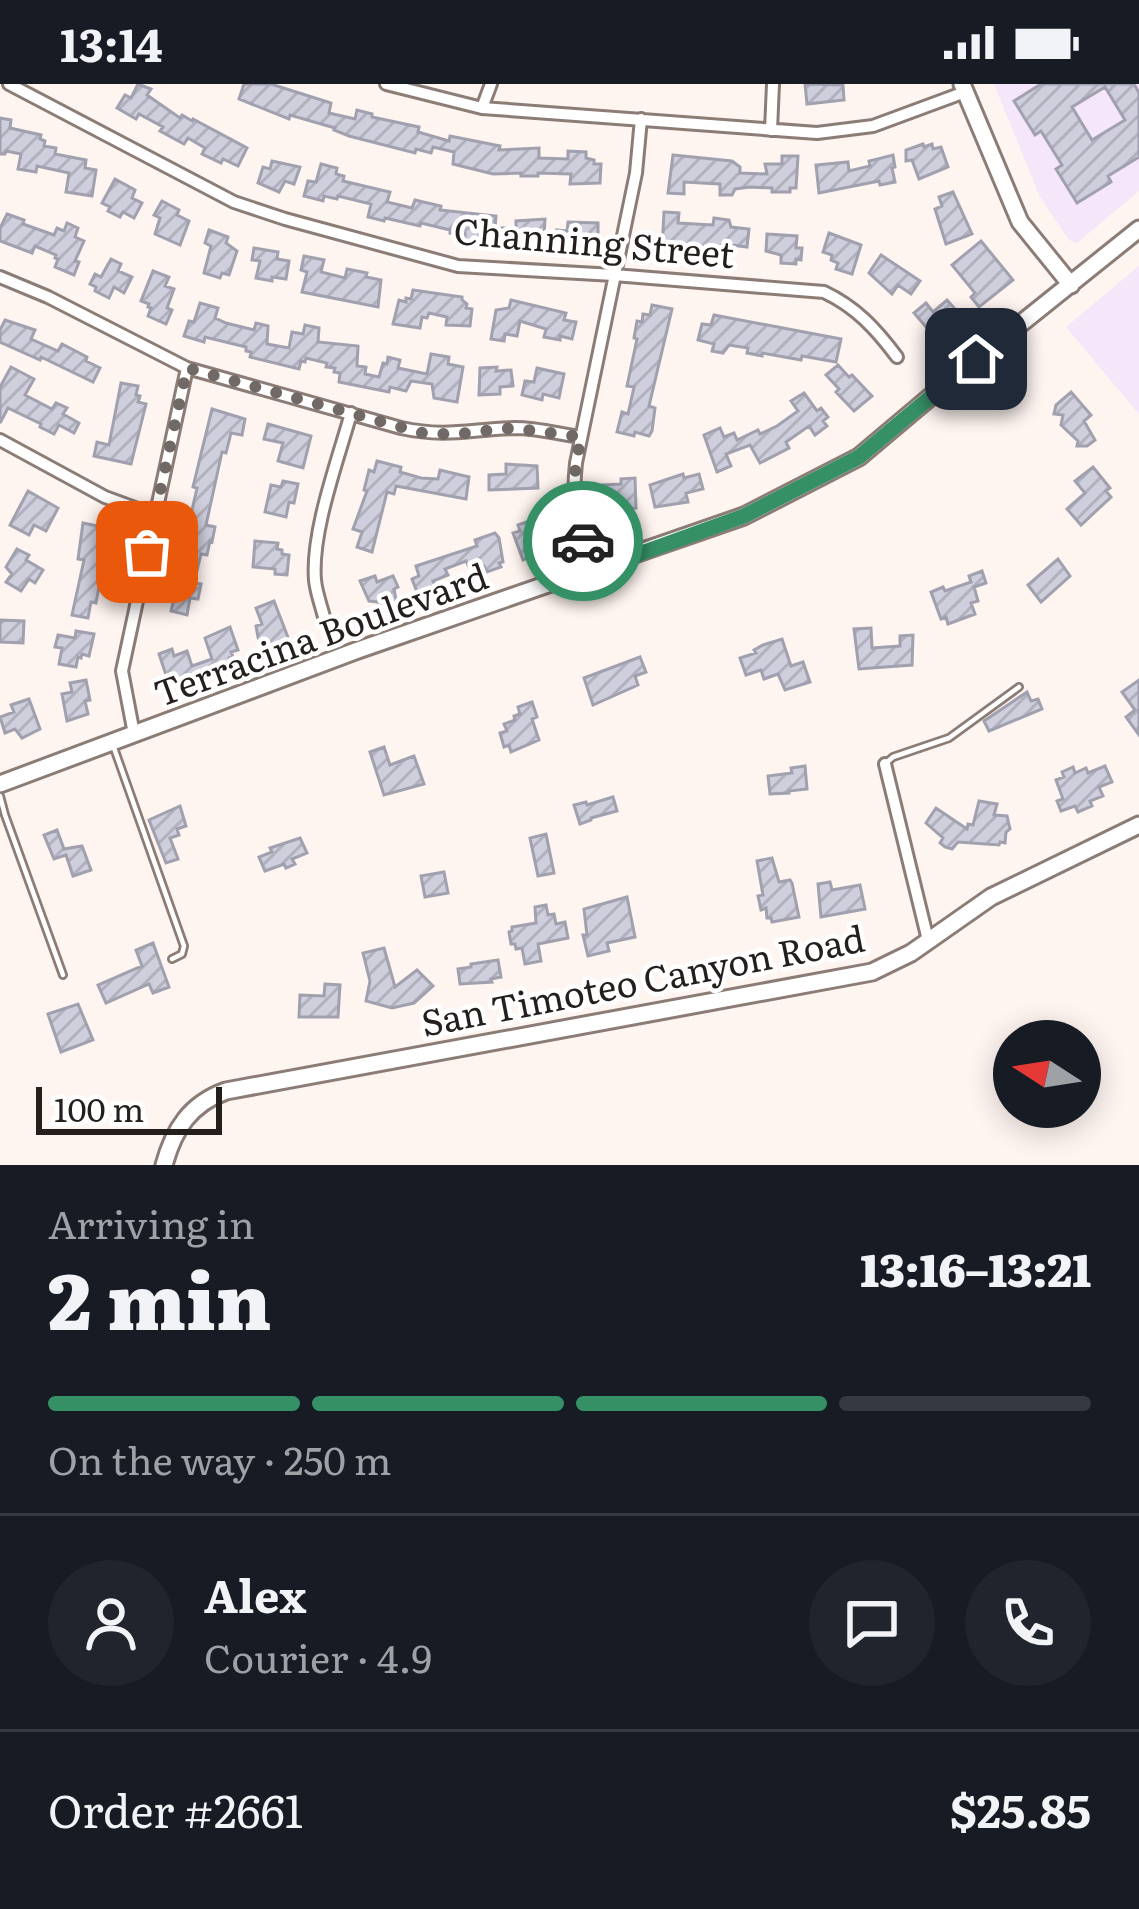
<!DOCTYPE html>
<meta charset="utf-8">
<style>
body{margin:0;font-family:Literata,serif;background:#20242c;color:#f1f3f6;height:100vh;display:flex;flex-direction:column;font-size:45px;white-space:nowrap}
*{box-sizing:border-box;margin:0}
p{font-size:39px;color:#9ea1a6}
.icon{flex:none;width:66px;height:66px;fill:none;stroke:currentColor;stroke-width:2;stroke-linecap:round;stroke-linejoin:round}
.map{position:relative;height:1081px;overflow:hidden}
.panel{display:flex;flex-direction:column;background:#171b24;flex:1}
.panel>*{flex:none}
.needle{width:78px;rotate:282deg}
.tools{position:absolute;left:993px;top:936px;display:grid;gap:24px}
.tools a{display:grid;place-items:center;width:108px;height:108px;border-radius:50%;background:#171b24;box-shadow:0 6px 30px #0003;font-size:60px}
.scale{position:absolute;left:36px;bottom:30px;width:186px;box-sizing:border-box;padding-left:12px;border:6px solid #241e1c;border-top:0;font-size:33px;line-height:42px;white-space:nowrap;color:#241e1c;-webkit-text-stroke:9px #fff;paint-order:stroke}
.pin{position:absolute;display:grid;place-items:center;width:102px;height:102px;color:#fff;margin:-51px;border-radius:24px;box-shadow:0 6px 18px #0006}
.courier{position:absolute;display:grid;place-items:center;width:120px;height:120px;margin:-60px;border:9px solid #369066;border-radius:50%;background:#fff;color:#222;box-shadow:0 3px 15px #0007}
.summary em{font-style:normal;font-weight:800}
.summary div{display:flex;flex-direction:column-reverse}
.summary{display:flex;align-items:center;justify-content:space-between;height:204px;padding:0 48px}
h1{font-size:78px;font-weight:800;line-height:90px}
.bar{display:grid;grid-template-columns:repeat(4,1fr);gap:18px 12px;align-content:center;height:144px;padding:0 48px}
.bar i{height:15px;border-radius:9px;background:#363941}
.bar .active{background:#369066}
.bar p{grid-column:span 4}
.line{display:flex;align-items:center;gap:30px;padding:0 48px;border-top:3px solid #363941}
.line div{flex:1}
.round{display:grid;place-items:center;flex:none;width:126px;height:126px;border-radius:63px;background:#20242c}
.status{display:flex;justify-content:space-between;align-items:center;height:84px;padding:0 60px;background:#171b24;direction:ltr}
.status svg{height:33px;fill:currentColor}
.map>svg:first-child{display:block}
.medical{fill:#f5e6f9}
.building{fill:url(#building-hatch);stroke:#a0a0ae;stroke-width:3;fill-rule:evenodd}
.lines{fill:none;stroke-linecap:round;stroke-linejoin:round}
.lane-casing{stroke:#8c7c76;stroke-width:10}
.street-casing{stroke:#8c7c76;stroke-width:16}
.secondary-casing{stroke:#8c7c76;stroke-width:21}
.lane{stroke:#fff;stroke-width:4.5}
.street{stroke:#fff;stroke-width:10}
.secondary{stroke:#fff;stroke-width:15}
.done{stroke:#706966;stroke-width:12;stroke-dasharray:0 21.6}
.route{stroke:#369066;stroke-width:15}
.labels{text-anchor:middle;stroke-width:9;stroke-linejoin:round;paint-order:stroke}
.street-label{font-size:36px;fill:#241e1c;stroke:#fff}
</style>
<div class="status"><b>13:14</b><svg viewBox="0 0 49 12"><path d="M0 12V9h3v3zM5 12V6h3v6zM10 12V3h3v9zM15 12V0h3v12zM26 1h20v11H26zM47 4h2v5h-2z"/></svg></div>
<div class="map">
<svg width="1139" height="1081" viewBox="0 0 1139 1081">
<defs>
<pattern id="building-hatch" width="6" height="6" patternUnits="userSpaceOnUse" patternTransform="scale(3)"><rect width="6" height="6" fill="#cecedd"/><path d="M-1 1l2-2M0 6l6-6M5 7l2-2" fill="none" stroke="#b1b0bd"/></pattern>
</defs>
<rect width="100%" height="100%" fill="#fef4f0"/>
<path class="medical" d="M 994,0 L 1139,0 L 1139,107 L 1077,159 L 1069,156 L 1040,113 Z
M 1139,182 L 1139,330 L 1066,243 Z"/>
<path class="building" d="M 138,0 L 151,5 L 147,11 L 180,34 L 182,31 L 192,37 L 193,35 L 247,64 L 238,82 L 223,75 L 221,79 L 202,70 L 205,64 L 188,54 L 184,60 L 160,47 L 163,43 L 139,30 L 136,35 L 117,24 L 125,11 L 131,14 Z
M 244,0 L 271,0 L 331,19 L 329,29 L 355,35 L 357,26 L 372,30 L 372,33 L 419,43 L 418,48 L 449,57 L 450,52 L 500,62 L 499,66 L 539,64 L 539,74 L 568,75 L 568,67 L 586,68 L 586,74 L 594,76 L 594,80 L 601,80 L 600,99 L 570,100 L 571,90 L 538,89 L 538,92 L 521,92 L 521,89 L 493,90 L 453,80 L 454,68 L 433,63 L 431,69 L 416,65 L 415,69 L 349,52 L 334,46 L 335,44 L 290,31 L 289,35 L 239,15 Z
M 805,0 L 843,1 L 844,16 L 807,20 Z
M 1041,0 L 1134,0 L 1139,9 L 1139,73 L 1108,92 L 1111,98 L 1077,119 L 1056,85 L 1062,81 L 1041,47 L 1035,51 L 1014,17 ZM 1105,3 L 1125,36 L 1092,56 L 1072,23 Z
M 0,34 L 11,36 L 10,44 L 41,51 L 40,55 L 45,57 L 44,62 L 56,64 L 55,70 L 86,76 L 85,84 L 96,86 L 92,112 L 66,108 L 69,89 L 37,82 L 36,88 L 18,85 L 21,70 L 6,67 L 5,70 L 0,70 Z
M 923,60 L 924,63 L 932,60 L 933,65 L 941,63 L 948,83 L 919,95 L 912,76 L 906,77 L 906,66 Z
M 673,71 L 732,77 L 740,83 L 740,89 L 767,90 L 765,80 L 782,80 L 782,72 L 798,72 L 796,104 L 790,104 L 790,108 L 772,108 L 772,104 L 750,103 L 735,105 L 732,111 L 720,111 L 720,100 L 684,98 L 684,110 L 668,109 Z
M 893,71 L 895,83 L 892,84 L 895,98 L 880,101 L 879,97 L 819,109 L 816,81 L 848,78 L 849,87 L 870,82 L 869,77 Z
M 272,77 L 300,83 L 294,100 L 285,97 L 279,108 L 258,99 L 263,83 L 270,85 Z
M 321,80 L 337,84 L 336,90 L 344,92 L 343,97 L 390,108 L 387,118 L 412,124 L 415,116 L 441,122 L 440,126 L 496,132 L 495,144 L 516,144 L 516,137 L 545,135 L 544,152 L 533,152 L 530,163 L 515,163 L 465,155 L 465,150 L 450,149 L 450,146 L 421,139 L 420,142 L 385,134 L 384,137 L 368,133 L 371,120 L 338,112 L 337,115 L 324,112 L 323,117 L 304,112 L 308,97 L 316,98 Z
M 115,95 L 135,106 L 132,114 L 142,119 L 134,134 L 123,128 L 120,133 L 108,127 L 110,123 L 102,119 Z
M 953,108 L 972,150 L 946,160 L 935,125 L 942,122 L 939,113 Z
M 162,117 L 179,126 L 177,131 L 189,137 L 180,161 L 155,150 L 160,134 L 154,131 Z
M 664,128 L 679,129 L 678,139 L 713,141 L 714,134 L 729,136 L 731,143 L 749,145 L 747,163 L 731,161 L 730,171 L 662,164 Z
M 7,130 L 24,136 L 23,140 L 54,151 L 57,144 L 64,147 L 67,139 L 78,144 L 75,153 L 84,157 L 75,177 L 79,178 L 74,191 L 55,183 L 58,175 L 55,174 L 56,171 L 35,162 L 32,169 L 0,157 L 0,144 Z
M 568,138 L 598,139 L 598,158 L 583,158 L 582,163 L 557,162 L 557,146 L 567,147 Z
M 209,146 L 228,153 L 226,159 L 237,167 L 229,191 L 222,189 L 220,194 L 204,189 L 211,162 L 205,159 Z
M 829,149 L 861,161 L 852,190 L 836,185 L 838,179 L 831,176 L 832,171 L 823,168 Z
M 767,150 L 797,152 L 796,164 L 802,164 L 801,176 L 796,175 L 796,180 L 781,179 L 781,171 L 766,167 Z
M 981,157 L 1013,196 L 979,223 L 971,213 L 975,209 L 952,181 Z
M 254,164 L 278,168 L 277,175 L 289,177 L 286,195 L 272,193 L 272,197 L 256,194 L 260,177 L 252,176 Z
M 881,171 L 920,197 L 911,210 L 898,201 L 892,210 L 869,189 Z
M 304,172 L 324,176 L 321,188 L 345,194 L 347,185 L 367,189 L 366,193 L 381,196 L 378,223 L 302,208 L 307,188 L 301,186 Z
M 111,175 L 121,180 L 118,187 L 132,193 L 124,209 L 114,203 L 109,214 L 95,207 L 96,203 L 90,200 L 95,190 L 101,193 Z
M 153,187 L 169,193 L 165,202 L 174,205 L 167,224 L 172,226 L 166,240 L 148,232 L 151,224 L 148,223 L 149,220 L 141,217 Z
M 413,206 L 462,213 L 462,216 L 467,220 L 466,224 L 472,225 L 470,242 L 446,241 L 447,233 L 429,229 L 427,234 L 422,233 L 420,244 L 393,240 L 399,216 L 406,218 L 406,214 L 411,215 Z
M 511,216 L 566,229 L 564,236 L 576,238 L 572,255 L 560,252 L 560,256 L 544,253 L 546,245 L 520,237 L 517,252 L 505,250 L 504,257 L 491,255 L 496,226 L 509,224 Z
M 947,216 L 964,235 L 938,257 L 914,229 L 926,219 L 933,228 Z
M 200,219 L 218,224 L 215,234 L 226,239 L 254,246 L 256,239 L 268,242 L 267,260 L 289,264 L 292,248 L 303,250 L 305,241 L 319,244 L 318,258 L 358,262 L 357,282 L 366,283 L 365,290 L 379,293 L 383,279 L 387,280 L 388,273 L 400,276 L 398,284 L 427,290 L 431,270 L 449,273 L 448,280 L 463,283 L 457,318 L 434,314 L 432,300 L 411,297 L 406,307 L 390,303 L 389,308 L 339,298 L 340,289 L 334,288 L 335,284 L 326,283 L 327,279 L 306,274 L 305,278 L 301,277 L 299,285 L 250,273 L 251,268 L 246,267 L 246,263 L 205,253 L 204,258 L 184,252 L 189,237 L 194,238 Z
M 652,221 L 672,225 L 649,322 L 655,324 L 652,347 L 649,352 L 635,348 L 634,352 L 617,348 L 622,328 L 628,330 L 634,303 L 627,302 L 637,255 L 634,254 L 637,237 L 642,238 L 643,230 L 650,231 Z
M 714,231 L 841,255 L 836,278 L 802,272 L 801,276 L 762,269 L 762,272 L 747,269 L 748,264 L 729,261 L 723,269 L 712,267 L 714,260 L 698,256 L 702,240 L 711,241 Z
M 5,236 L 35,246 L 31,255 L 58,267 L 62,260 L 87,273 L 86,277 L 100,284 L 93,298 L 41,273 L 40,276 L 0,258 L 0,246 Z
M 838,281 L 849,293 L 852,291 L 872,312 L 854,327 L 836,308 L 839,305 L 826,291 Z
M 11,283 L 34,295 L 25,311 L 52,325 L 56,319 L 67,324 L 63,330 L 79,339 L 74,349 L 59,341 L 54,350 L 40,343 L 41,340 L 8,324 L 0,339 L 0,303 Z
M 497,283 L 496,287 L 511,286 L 513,302 L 500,303 L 500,310 L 479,311 L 480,284 Z
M 537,284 L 564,290 L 559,314 L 543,310 L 542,316 L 522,311 L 525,297 L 534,298 Z
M 121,299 L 138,302 L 136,311 L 140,312 L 138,318 L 146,320 L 131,380 L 94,372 L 97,358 L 109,361 Z
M 1071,308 L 1091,331 L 1084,337 L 1095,356 L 1087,362 L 1077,362 L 1078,357 L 1061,341 L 1063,331 L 1054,330 L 1056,321 Z
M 804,309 L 817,327 L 821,324 L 828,333 L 823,337 L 827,342 L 815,351 L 809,342 L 786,358 L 789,364 L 760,379 L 750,361 L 726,370 L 731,382 L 717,388 L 704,351 L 720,344 L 724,353 L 734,349 L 737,356 L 758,346 L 760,350 L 777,342 L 798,327 L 791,317 Z
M 212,325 L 245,335 L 242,351 L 231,349 L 226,369 L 222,368 L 206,441 L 215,443 L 212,458 L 210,457 L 207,471 L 201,470 L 194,499 L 201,500 L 198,515 L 190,514 L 187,531 L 171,527 L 175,511 L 171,510 L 178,481 L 187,483 L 192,456 L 186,453 L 197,404 L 193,403 Z
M 268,340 L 311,352 L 303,384 L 278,377 L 283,359 L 264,355 Z
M 377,377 L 401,383 L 400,388 L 421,394 L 438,395 L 440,386 L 469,393 L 466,415 L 396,402 L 394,410 L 387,408 L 372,468 L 357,463 L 362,448 L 353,445 L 367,407 L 364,406 L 369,386 L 374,388 Z
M 506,380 L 537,382 L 538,404 L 489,406 L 489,391 L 506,390 Z
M 1093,383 L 1110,404 L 1106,407 L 1111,413 L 1081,441 L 1067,425 L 1085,409 L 1075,397 Z
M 683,390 L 684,394 L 699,390 L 703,405 L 686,409 L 688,418 L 655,423 L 650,401 Z
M 635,394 L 636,424 L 617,425 L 616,418 L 604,419 L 603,401 L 621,400 L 621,395 Z
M 283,397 L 298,400 L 294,419 L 289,418 L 286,433 L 265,428 L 271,401 L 281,403 Z
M 28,407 L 58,424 L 46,447 L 34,441 L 29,451 L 10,441 Z
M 541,433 L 553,463 L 523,476 L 513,449 L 520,447 L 518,441 Z
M 83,439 L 116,446 L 107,482 L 103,481 L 96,519 L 91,518 L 88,534 L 72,531 L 84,476 L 78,475 Z
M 495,449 L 499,454 L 503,478 L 499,479 L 501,483 L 487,488 L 484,482 L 479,484 L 478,480 L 469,483 L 466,477 L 445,485 L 448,491 L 433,497 L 435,501 L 417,508 L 412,495 L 419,492 L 416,482 L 477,462 L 475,456 Z
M 255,457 L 278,459 L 277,465 L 282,466 L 282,470 L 289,471 L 287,491 L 275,490 L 275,485 L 253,483 Z
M 17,465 L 29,471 L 26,476 L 43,486 L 35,499 L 29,495 L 21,507 L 6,498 L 12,490 L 6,483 Z
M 1058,475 L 1070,492 L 1041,518 L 1028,501 Z
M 982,487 L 986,499 L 974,503 L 978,517 L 971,519 L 975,530 L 948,540 L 946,533 L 941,535 L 931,508 L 943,503 L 945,507 L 971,498 L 969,492 Z
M 375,492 L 377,498 L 393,492 L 398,503 L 394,505 L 397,521 L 381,527 L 378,518 L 369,517 L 360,497 Z
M 274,517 L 289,556 L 285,558 L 286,561 L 275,565 L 276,568 L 265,572 L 258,553 L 256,542 L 262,540 L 256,524 Z
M 0,536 L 24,537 L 23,559 L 0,558 Z
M 230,543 L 238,566 L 231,568 L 233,573 L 229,574 L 232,582 L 179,600 L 175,590 L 166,591 L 159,570 L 172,565 L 174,572 L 187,567 L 192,582 L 212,575 L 205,554 Z
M 871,544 L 872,564 L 900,562 L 900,552 L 913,551 L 912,581 L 859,585 L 854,545 Z
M 76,547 L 94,550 L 89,572 L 82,570 L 81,574 L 78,573 L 76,583 L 59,580 L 62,564 L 55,563 L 58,551 L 75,554 Z
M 782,555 L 791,582 L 803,578 L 810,598 L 785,606 L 778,590 L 764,595 L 761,586 L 746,591 L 740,574 L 756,569 L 754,566 L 763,561 Z
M 640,573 L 646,588 L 635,592 L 638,601 L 593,621 L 584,594 Z
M 86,596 L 90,616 L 85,617 L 88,630 L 67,637 L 62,610 L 72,608 L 70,599 Z
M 1139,596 L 1139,651 L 1126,633 L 1135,626 L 1122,608 Z
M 1027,608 L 1031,617 L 1038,615 L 1042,625 L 989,647 L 984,637 Z
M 29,615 L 40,645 L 22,654 L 15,645 L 5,649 L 0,633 L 14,628 L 11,621 Z
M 532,618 L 537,633 L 532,635 L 539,656 L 511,668 L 509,661 L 504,663 L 500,649 L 507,647 L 504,640 L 515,636 L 514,632 L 520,630 L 518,623 Z
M 384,663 L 390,681 L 414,672 L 424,700 L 384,711 L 370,668 Z
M 805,682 L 807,705 L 789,707 L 789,709 L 770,710 L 768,692 L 792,689 L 791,684 Z
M 1105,682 L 1112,698 L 1099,703 L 1103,712 L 1090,717 L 1092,722 L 1078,728 L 1075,722 L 1061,727 L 1057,717 L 1063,715 L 1056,696 L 1064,693 L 1062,688 L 1073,683 L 1075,689 L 1086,684 L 1088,689 Z
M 613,713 L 617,727 L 591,734 L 591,736 L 580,740 L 574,721 L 586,718 L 587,721 Z
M 979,717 L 997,720 L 994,731 L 1007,732 L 1010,745 L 1006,748 L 1005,759 L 1000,758 L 999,761 L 958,758 L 952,765 L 945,763 L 940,759 L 943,754 L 926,739 L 936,724 L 967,745 L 968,740 L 973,741 Z
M 180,722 L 186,742 L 177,745 L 179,751 L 170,754 L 178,775 L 166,779 L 149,736 Z
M 57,746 L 64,765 L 82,762 L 91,786 L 73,792 L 66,771 L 54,775 L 44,751 Z
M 546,750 L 554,789 L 538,792 L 530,754 Z
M 300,754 L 307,769 L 292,775 L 295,780 L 286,784 L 284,780 L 265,787 L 259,773 L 272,768 L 270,764 Z
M 772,774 L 779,798 L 790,796 L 792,799 L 799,833 L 772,838 L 771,834 L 767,834 L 766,824 L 761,826 L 758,812 L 763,811 L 757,777 Z
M 444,788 L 448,809 L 425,813 L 421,792 Z
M 830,798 L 832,806 L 860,801 L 865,825 L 821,833 L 818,800 Z
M 627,813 L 635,853 L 607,859 L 609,867 L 588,872 L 583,851 L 587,851 L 584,825 Z
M 546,821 L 548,831 L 554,830 L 556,840 L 565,838 L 568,854 L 538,860 L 541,877 L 525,880 L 522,864 L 516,865 L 515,860 L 511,860 L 509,848 L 512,847 L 512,843 L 536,839 L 535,823 Z
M 153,859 L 169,903 L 153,909 L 149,900 L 106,919 L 98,901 L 142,882 L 136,866 Z
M 384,864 L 395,903 L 417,886 L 433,902 L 414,919 L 392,924 L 366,917 L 370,897 L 363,869 Z
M 498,876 L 501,893 L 491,895 L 492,898 L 460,900 L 458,885 L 471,883 L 471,880 Z
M 325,900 L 340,901 L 338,933 L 299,933 L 300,911 L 324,912 Z
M 78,920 L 93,956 L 61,968 L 48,930 Z"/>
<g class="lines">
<defs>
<path id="lane" d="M 114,664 L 184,862 L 182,870 L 172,875
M 885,680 L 893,673 L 949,654 L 1019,603
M 0,712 L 5,731 L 63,891"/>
<path id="street" d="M 9,0 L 234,118 L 285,135 L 458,182 L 614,191 L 824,208 C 856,223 876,245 897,273
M 386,0 L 482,24 L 817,49 L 873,42 L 965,8
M 482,24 L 491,0
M 771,46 L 773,0
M 0,193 L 48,213 L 187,284 L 401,344 C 447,354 471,345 515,344 C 537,344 559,350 581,353
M 0,356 L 105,413 L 154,431
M 592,487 C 578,443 571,426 576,379 L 636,89 L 641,35
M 324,533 C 321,521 316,508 315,496 C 311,448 338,376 351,329
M 134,650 L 122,587 L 187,284
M 885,680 L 928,856"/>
<path id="secondary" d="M 962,0 L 1020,138 L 1071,201
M 0,700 L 358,566 L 744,432 L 859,373 L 948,298 L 1139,145
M 164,1081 C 174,1045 190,1020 226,1007 L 872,888 L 911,869 L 991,813 L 1139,741"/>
</defs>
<use href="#lane" class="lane-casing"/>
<use href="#street" class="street-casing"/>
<use href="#secondary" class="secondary-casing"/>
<use href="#lane" class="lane"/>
<use href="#street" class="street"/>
<use href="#secondary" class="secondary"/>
</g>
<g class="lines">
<path class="done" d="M 147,468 L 187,284 L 426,350 L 457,350 L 513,344 L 581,353 C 573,393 570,418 583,457"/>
<path class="route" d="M 583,457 L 592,487 L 744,432 L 859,373 L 976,275"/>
</g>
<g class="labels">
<g class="street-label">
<text transform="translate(594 159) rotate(5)" y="13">Channing Street</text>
<text transform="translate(321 551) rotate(-20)" y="13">Terracina Boulevard</text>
<text transform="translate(643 897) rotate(-11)" y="13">San Timoteo Canyon Road</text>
</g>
</g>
</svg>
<div class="tools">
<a><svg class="needle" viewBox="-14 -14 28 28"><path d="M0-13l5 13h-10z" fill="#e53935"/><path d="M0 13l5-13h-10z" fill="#9ea1a6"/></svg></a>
</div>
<div class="scale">100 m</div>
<div class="pin" style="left:147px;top:468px;background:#ea580c"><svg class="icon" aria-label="bag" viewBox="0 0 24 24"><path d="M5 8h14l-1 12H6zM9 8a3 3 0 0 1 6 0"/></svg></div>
<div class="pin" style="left:976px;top:275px;background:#1f2937"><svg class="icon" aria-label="home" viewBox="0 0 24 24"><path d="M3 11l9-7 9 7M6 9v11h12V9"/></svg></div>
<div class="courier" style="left:583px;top:457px"><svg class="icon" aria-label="car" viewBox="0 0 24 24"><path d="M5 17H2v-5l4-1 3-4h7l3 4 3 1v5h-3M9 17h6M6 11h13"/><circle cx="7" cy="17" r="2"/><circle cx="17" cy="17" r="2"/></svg></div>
</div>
<section class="panel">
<div class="summary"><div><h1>2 min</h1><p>Arriving in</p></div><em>13:16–13:21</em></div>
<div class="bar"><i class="active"></i><i class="active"></i><i class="active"></i><i></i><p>On the way · 250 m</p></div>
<div class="line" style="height:216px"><a class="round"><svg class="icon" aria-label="person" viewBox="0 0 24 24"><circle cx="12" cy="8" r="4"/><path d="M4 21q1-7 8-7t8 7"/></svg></a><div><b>Alex</b><p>Courier · 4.9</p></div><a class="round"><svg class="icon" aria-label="chat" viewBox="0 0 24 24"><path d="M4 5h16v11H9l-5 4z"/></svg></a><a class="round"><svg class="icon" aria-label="phone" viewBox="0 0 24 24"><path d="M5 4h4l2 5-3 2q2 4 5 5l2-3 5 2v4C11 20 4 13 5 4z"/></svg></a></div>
<div class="line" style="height:156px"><div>Order #2661</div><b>$25.85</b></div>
</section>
